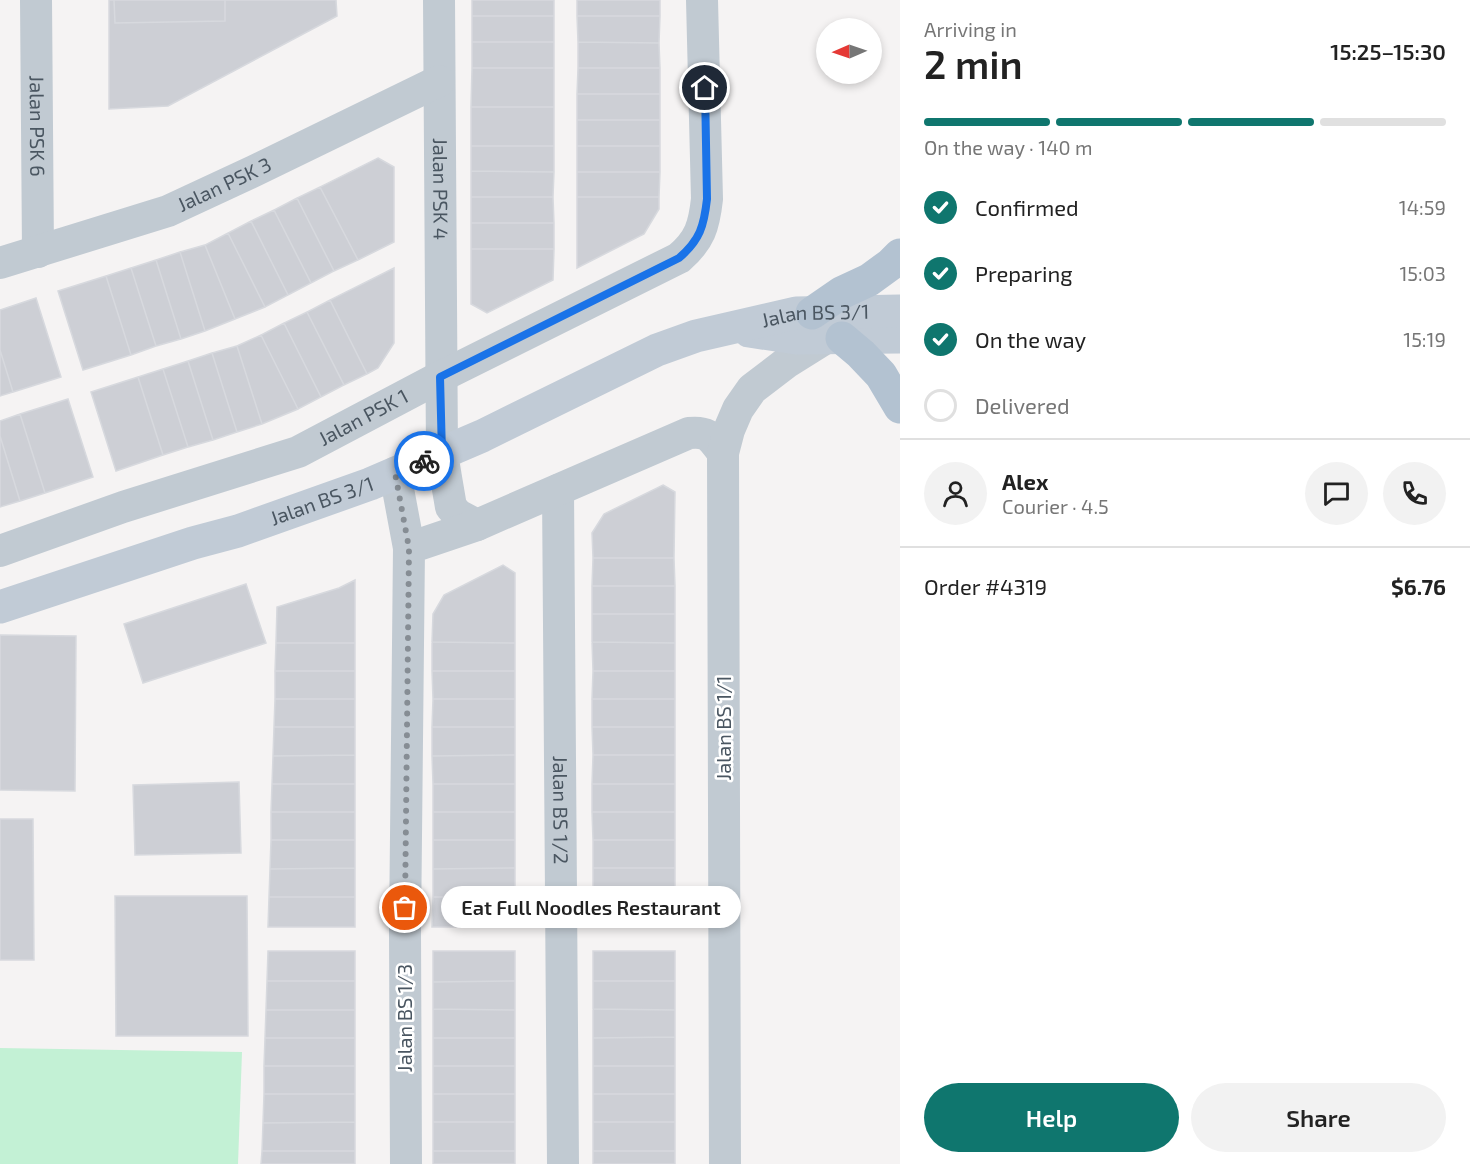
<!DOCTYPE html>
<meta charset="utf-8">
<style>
body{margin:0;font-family:"Exo 2",sans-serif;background:#f2f2f2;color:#222;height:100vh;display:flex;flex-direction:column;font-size:22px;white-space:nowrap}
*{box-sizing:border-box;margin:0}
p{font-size:20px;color:#767676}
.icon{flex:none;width:33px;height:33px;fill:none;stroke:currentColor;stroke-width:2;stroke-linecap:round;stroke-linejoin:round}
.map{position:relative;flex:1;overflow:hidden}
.drawer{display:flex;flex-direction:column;background:#fff;width:570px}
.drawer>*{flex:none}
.needle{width:39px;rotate:268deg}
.fabs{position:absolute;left:816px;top:18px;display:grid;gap:12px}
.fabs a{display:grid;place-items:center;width:66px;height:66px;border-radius:50%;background:#fff;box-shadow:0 3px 9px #0003;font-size:30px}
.pin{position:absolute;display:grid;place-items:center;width:51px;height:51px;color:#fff;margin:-26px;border:3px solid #fff;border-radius:50%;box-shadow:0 2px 6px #0007}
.courier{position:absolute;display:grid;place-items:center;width:60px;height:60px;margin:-30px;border:4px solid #1a73e8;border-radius:50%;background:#fff;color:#222;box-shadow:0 2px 8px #0007}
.bubble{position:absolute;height:42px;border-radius:21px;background:#fff;box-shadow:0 3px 9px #0003;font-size:20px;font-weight:600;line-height:42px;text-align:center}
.head em{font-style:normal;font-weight:600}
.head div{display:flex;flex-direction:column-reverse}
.head{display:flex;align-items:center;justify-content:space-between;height:102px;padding:0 24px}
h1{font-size:39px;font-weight:600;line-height:45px}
.bar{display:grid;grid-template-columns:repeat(4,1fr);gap:9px 6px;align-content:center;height:72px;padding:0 24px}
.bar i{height:8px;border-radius:4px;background:#e0e0e0}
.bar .active{background:#0f766e}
.bar p{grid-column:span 4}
.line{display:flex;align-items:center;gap:15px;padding:0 24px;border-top:2px solid #e0e0e0}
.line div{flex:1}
.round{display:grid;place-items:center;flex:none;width:63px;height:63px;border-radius:32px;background:#f2f2f2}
ol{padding:0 24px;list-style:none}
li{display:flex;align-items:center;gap:18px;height:66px}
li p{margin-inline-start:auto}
li .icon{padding:6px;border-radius:50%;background:#0f766e;color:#fff;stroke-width:4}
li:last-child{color:#767676}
li i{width:33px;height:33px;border:3px solid #e0e0e0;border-radius:50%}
.button{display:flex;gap:12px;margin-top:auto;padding:12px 24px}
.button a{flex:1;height:69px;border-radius:36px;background:#0f766e;color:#fff;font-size:24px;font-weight:600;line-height:69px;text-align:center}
.button a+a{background:#f2f2f2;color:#222}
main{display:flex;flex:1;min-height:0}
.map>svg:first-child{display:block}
.green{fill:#c3f1d5}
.building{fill:#cdcfd5;stroke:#d7d9de;stroke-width:1.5}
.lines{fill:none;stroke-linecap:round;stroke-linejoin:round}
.street{stroke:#c1cad2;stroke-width:32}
.secondary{stroke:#c1cbd6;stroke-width:33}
.primary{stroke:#b3c2d1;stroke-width:33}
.done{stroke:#868d94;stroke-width:6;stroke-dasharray:0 10.8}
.route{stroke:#1a73e8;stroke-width:8}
.labels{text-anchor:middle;stroke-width:5;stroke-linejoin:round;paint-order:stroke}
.street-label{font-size:20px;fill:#4a5661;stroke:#fff}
</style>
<main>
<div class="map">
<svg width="900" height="1164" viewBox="0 0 900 1164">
<rect width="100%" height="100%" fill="#f5f3f3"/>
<path class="green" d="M 0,1048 L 242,1052 L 238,1164 L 0,1164 Z"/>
<path class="building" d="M 109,0 L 336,0 L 337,16 L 168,106 L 109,109 Z
M 114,0 L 225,0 L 225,21 L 115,23 Z
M 472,0 L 554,0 L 554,16 L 472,16 Z
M 577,0 L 660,0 L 660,16 L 577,16 Z
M 472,16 L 554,16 L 554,42 L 472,42 Z
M 577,16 L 660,16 L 659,43 L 578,42 Z
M 472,42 L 554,42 L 554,68 L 472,68 Z
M 578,42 L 659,43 L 660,68 L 578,68 Z
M 472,68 L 554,68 L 554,107 L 471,107 Z
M 578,68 L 660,68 L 660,94 L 577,94 Z
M 577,94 L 660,94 L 660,120 L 577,120 Z
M 471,107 L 554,107 L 554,146 L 471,146 Z
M 577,120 L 660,120 L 660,146 L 577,146 Z
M 471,146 L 554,146 L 554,172 L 471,171 Z
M 577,146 L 660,146 L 660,172 L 577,172 Z
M 378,158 L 394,167 L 394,242 L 358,260 L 320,187 Z
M 471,171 L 554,172 L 553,197 L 471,197 Z
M 577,172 L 660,172 L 659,197 L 577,197 Z
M 320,187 L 358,260 L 334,271 L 297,198 Z
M 471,197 L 553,197 L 554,223 L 471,223 Z
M 577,197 L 659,197 L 659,209 L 644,234 L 577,268 Z
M 297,198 L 334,271 L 311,283 L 274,210 Z
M 274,210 L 311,283 L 288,295 L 251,221 Z
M 251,221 L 288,295 L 265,307 L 228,233 Z
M 471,223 L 554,223 L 554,249 L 471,249 Z
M 228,233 L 265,307 L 235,319 L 205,245 Z
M 205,245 L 235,319 L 205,331 L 180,252 Z
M 471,249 L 554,249 L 553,280 L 487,313 L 471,304 Z
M 180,252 L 205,331 L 181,339 L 156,260 Z
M 156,260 L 181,339 L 156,346 L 131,268 Z
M 131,268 L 156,346 L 131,355 L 106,276 Z
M 394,268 L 394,343 L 378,368 L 367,374 L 330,300 Z
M 106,276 L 131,355 L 83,370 L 58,291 Z
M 36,298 L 61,377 L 13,392 L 0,350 L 0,310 Z
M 330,300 L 367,374 L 344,385 L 307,312 Z
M 307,312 L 344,385 L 321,397 L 284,323 Z
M 284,323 L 321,397 L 298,409 L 261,335 Z
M 261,335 L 298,409 L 262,424 L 237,346 Z
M 237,346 L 262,424 L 237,432 L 212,353 Z
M 0,350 L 13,392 L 0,396 Z
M 212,353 L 237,432 L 213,440 L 188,361 Z
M 188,361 L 213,440 L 188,447 L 163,369 Z
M 163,369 L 188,447 L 163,455 L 138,377 Z
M 138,377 L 163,455 L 116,471 L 91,392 Z
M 68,399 L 93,477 L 45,493 L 20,414 Z
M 20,414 L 45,493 L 20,501 L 0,436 L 0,421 Z
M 0,436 L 20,501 L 0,507 Z
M 663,485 L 675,492 L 674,558 L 593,558 L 592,533 L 604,514 Z
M 593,558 L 674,558 L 675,586 L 592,586 Z
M 503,565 L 515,573 L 515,643 L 432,642 L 433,614 L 444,595 Z
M 355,580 L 355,643 L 276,643 L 277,607 L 339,588 Z
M 246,584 L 266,643 L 143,683 L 124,624 Z
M 592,586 L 675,586 L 675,614 L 592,614 Z
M 592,614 L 675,614 L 675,643 L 592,642 Z
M 0,635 L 76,636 L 75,791 L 0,790 Z
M 432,642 L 515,643 L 515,671 L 432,671 Z
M 592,642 L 675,643 L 675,671 L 593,671 Z
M 276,643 L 355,643 L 355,671 L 275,671 Z
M 275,671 L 355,671 L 355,699 L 275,699 Z
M 432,671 L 515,671 L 515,699 L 433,699 Z
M 593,671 L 675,671 L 675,699 L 592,699 Z
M 275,699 L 355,699 L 355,727 L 274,727 Z
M 433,699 L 515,699 L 515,727 L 432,727 Z
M 592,699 L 675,699 L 675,727 L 592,727 Z
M 274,727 L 355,727 L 355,755 L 273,756 Z
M 432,727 L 515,727 L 515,755 L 432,756 Z
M 592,727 L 675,727 L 675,755 L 593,755 Z
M 355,755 L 355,784 L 272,784 L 273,756 Z
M 515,755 L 515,784 L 433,784 L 432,756 Z
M 593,755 L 675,755 L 675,784 L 592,784 Z
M 239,782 L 241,853 L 135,855 L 133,785 Z
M 272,784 L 355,784 L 355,812 L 271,812 Z
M 433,784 L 515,784 L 515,812 L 433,812 Z
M 592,784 L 675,784 L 675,812 L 592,812 Z
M 271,812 L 355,812 L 355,840 L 271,840 Z
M 433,812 L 515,812 L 515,840 L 433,840 Z
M 592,812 L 675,812 L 675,840 L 593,840 Z
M 0,819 L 33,819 L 34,960 L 0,960 Z
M 271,840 L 355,840 L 355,868 L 270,869 Z
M 433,840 L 515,840 L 515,868 L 433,869 Z
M 593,840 L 675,840 L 675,868 L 593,868 Z
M 355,868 L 355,897 L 269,897 L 270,869 Z
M 515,868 L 515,897 L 433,897 L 433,869 Z
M 593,868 L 675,868 L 675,897 L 593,896 Z
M 115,896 L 247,896 L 248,1036 L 116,1036 Z
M 593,896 L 675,897 L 675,927 L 593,927 Z
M 269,897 L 355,897 L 355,927 L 268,927 Z
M 433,897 L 515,897 L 515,927 L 432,927 Z
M 268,951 L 355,951 L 355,981 L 267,981 Z
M 433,951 L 515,951 L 515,981 L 433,982 Z
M 593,951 L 675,951 L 675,981 L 593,981 Z
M 267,981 L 355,981 L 355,1010 L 266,1010 Z
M 515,981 L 515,1010 L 433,1009 L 433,982 Z
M 593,981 L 675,981 L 675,1010 L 593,1009 Z
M 433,1009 L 515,1010 L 515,1038 L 433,1038 Z
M 593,1009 L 675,1010 L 675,1037 L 593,1038 Z
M 266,1010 L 355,1010 L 355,1038 L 265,1038 Z
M 675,1037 L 675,1066 L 593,1066 L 593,1038 Z
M 265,1038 L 355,1038 L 355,1066 L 264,1066 Z
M 433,1038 L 515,1038 L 515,1066 L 433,1066 Z
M 264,1066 L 355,1066 L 355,1094 L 264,1094 Z
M 433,1066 L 515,1066 L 515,1094 L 433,1094 Z
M 593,1066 L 675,1066 L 675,1094 L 593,1094 Z
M 264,1094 L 355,1094 L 355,1122 L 263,1123 Z
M 433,1094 L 515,1094 L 515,1122 L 433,1122 Z
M 593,1094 L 675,1094 L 675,1122 L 593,1122 Z
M 355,1122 L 355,1151 L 262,1151 L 263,1123 Z
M 433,1122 L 515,1122 L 515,1151 L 433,1151 Z
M 593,1122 L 675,1122 L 675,1151 L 593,1151 Z
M 262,1151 L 355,1151 L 355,1164 L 261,1164 Z
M 433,1151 L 515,1151 L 515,1164 L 433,1164 Z
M 593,1151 L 675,1151 L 675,1164 L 593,1164 Z"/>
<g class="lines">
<g class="street">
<path id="s1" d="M 36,0 L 38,252"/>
<path id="s2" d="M 439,0 L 442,454 L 451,507 L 458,515 L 477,525"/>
<path id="s3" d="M 0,263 L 168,211 L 254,171 L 439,81"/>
<path d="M 395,473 L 409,548"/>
<path id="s4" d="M 558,490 L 563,1164"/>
<path id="s5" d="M 0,551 L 123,507 L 298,452 L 440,377 L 679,258 C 700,240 704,226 707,199 L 702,0"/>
<path d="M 406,1164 L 405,932 L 409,548 L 477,525 L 689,433 C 710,431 711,438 723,453"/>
<path d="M 725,1164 L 723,453 L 729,430 L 738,409 L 752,389 L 786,363 L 826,338"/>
</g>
<g class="secondary">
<path d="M 749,331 L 796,338 L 900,337"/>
<path id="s6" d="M 0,607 L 193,543 L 238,531 L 370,484 L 482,436 L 657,350 L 696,336 L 796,313 L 900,311"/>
</g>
<path class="primary" d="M 812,313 L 841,293 L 869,280 L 891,264 L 900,255
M 842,338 L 861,354 L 881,375 L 900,407"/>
</g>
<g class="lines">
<path class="done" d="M 405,908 L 409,548 L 395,473 L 424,461"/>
<path class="route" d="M 424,461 L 442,454 L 440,377 L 679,258 C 700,240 704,226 707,199 L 705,88"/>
</g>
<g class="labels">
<g class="street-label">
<text dy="7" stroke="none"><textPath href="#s1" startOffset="126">Jalan PSK 6</textPath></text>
<text dy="7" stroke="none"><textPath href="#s3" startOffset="238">Jalan PSK 3</textPath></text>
<text dy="7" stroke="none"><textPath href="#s2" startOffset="189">Jalan PSK 4</textPath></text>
<text dy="7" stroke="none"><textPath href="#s6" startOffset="870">Jalan BS 3/1</textPath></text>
<text dy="7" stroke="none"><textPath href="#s5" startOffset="388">Jalan PSK 1</textPath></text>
<text dy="7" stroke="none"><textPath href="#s6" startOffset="339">Jalan BS 3/1</textPath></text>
<text transform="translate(724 728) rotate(-90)" y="7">Jalan BS 1/1</text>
<text dy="7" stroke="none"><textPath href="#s4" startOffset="320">Jalan BS 1/2</textPath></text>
<text transform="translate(405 1018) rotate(-90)" y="7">Jalan BS 1/3</text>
</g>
</g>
</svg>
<div class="fabs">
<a><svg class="needle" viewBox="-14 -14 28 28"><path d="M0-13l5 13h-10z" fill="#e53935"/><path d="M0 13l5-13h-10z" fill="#767676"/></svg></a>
</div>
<div class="pin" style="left:405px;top:908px;background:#ea580c"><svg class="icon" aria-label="bag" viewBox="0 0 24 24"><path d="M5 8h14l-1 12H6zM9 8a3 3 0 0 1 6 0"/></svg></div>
<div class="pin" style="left:705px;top:88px;background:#1f2937"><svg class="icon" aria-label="home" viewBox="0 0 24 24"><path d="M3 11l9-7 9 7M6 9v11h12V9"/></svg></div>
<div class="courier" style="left:424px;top:461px"><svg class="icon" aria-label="bike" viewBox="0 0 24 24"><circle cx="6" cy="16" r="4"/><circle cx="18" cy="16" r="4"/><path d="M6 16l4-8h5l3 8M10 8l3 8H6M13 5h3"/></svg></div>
<div class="bubble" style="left:441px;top:886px;width:300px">Eat Full Noodles Restaurant</div>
</div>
<section class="drawer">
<div class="head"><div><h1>2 min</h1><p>Arriving in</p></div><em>15:25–15:30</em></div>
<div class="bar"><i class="active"></i><i class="active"></i><i class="active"></i><i></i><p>On the way · 140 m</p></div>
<ol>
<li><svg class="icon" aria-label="check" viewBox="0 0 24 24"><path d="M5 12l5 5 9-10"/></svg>Confirmed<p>14:59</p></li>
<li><svg class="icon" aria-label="check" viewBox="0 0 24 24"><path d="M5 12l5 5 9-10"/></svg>Preparing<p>15:03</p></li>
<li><svg class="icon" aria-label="check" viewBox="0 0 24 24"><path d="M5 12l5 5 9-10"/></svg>On the way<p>15:19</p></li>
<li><i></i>Delivered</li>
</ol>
<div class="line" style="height:108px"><a class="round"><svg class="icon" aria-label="person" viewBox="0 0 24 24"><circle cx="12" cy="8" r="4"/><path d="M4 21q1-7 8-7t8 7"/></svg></a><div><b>Alex</b><p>Courier · 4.5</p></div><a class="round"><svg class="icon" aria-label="chat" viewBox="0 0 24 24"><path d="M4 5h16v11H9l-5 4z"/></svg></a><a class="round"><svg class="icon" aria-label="phone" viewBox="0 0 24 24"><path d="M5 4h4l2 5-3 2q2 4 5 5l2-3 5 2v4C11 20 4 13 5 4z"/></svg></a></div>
<div class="line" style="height:78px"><div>Order #4319</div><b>$6.76</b></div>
<div class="button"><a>Help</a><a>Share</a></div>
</section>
</main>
